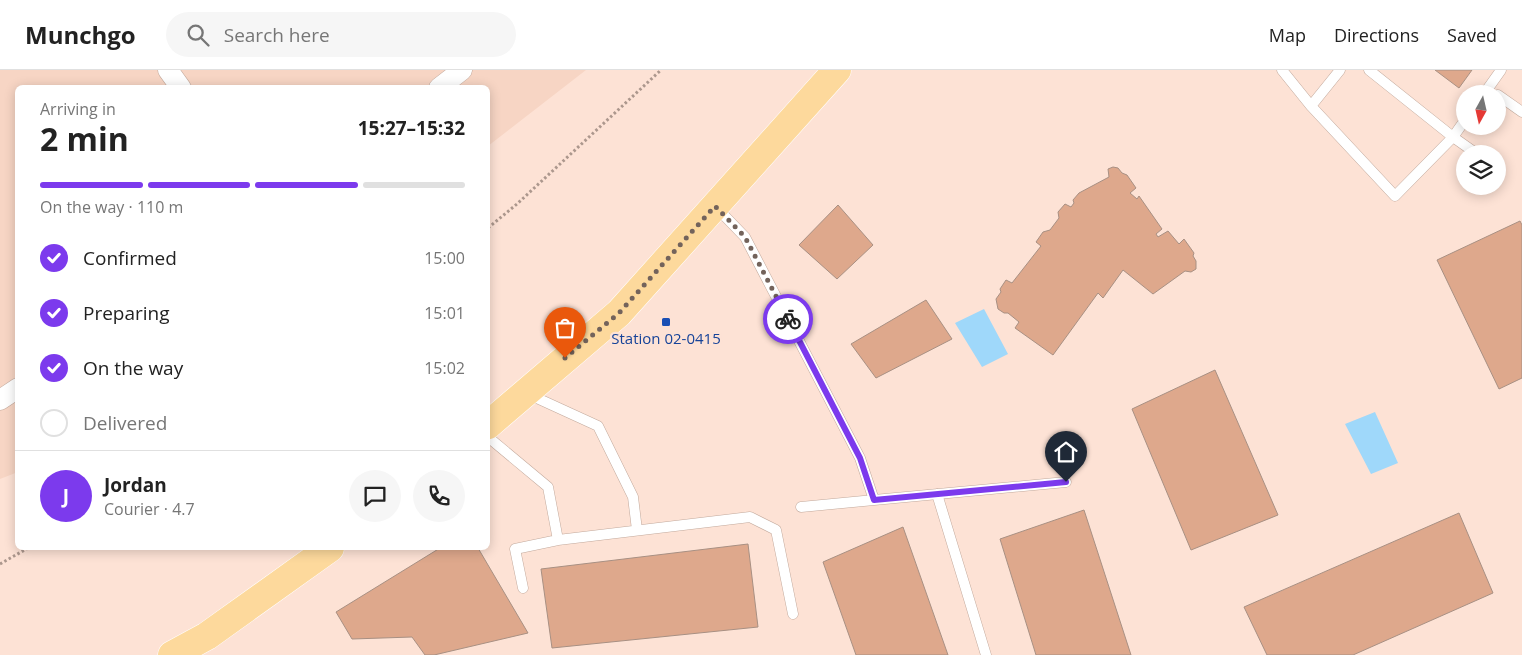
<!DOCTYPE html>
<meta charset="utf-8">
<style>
body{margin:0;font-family:"Open Sans",sans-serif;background:#f6f6f6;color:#222;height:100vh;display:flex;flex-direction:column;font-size:19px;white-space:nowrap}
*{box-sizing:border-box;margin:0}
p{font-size:16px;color:#767676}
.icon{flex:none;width:28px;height:28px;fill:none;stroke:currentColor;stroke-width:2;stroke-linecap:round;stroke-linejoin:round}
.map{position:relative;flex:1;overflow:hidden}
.side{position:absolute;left:15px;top:15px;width:475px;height:465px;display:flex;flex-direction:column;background:#fff;border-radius:8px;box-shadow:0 2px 12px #0003}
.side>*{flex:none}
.needle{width:32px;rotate:188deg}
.fabs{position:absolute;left:1456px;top:15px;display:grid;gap:10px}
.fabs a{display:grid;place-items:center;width:50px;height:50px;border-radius:50%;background:#fff;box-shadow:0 2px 12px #0003;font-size:25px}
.pin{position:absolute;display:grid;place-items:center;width:42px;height:42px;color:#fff;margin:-51px -21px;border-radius:50% 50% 50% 0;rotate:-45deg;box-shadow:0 0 5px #0007}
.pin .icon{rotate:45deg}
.courier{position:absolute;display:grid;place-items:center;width:50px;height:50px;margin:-25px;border:4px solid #7c3aed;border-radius:50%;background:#fff;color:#222;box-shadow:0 1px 6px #0007}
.overview em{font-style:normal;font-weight:700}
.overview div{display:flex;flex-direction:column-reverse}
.overview{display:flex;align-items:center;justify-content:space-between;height:85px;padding:0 25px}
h1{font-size:32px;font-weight:700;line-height:38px}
.bar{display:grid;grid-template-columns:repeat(4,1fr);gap:8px 5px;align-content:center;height:60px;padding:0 25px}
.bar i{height:6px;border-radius:4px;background:#e0e0e0}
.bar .current{background:#7c3aed}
.bar p{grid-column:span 4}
.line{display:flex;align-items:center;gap:12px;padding:0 25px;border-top:1px solid #e0e0e0}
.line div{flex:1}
.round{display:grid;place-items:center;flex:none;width:52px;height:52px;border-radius:26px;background:#f6f6f6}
ol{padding:0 25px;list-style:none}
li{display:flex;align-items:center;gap:15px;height:55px}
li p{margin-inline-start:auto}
li .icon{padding:5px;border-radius:50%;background:#7c3aed;color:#fff;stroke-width:4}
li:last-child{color:#767676}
li i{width:28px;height:28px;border:2px solid #e0e0e0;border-radius:50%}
header{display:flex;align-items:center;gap:30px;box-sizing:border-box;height:70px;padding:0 25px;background:#fff;border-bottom:1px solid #e0e0e0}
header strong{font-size:24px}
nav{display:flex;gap:28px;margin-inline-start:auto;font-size:18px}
.search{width:350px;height:45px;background:#f6f6f6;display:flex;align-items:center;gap:12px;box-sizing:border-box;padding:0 18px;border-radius:28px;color:#767676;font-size:19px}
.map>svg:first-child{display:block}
.built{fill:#f7d5c4}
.water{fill:#9fd8fa}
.building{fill:#dea88c;stroke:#a89083}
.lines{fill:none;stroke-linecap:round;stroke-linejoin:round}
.lane-casing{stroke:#c2a99c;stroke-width:11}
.street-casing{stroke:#c2a99c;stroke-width:21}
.primary-casing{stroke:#fff;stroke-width:29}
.path{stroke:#ac978d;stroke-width:3;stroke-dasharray:2.5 2.5;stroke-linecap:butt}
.lane{stroke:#fff;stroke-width:10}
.street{stroke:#fff;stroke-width:20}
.primary{stroke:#fdd99c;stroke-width:28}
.done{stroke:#73635b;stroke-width:5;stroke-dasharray:0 9}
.route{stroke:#7c3aed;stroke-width:6}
.transit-dot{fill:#1a4fb4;stroke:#fde2d5;stroke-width:2}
.labels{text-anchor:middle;stroke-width:4.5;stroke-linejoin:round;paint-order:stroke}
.transit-label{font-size:15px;fill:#164399;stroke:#fde2d5}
</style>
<header>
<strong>Munchgo</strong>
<div class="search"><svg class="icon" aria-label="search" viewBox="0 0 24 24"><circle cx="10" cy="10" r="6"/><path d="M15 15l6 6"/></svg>Search here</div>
<nav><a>Map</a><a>Directions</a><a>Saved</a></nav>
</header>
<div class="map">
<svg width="1522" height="585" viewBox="0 0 1522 585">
<rect width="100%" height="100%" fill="#fde2d5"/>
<path class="built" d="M 0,0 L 586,0 L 488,76 L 488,18 L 18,18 L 18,402 L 0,409 Z"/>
<path class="water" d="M 984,239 L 1008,284 L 982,297 L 955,253 Z
M 1375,342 L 1398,393 L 1371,404 L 1345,354 Z"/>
<path class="building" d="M 1435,0 L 1472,0 L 1459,18 Z
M 1113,97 L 1118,98 L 1122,103 L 1127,105 L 1136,118 L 1130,123 L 1137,129 L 1139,126 L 1162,159 L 1156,164 L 1158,167 L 1168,161 L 1179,174 L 1184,169 L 1194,183 L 1193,186 L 1196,191 L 1196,199 L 1191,202 L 1185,201 L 1153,224 L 1123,200 L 1103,228 L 1098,223 L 1053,285 L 1015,258 L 1019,252 L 1008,243 L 1004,243 L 998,239 L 996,229 L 1001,222 L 1000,219 L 1006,210 L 1012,213 L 1041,176 L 1036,172 L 1043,162 L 1050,160 L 1059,148 L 1058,142 L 1065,134 L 1071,137 L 1074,133 L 1073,130 L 1079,123 L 1109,107 L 1108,99 Z
M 838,135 L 873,175 L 837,209 L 799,175 Z
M 1520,151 L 1522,155 L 1522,308 L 1499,319 L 1437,190 Z
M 926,230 L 952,269 L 876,308 L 851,274 Z
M 1215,300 L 1278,445 L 1191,480 L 1132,339 Z
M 1084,440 L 1131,585 L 1036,585 L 1000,469 Z
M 1459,443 L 1493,523 L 1353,585 L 1267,585 L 1244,537 Z
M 903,457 L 948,585 L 856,585 L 823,492 Z
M 748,474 L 758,557 L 552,578 L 541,499 Z
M 440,478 L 478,478 L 528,563 L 434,585 L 425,585 L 412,567 L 352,569 L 336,542 Z"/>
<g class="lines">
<defs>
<path id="lane" d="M 1282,0 L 1311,36 L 1395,126 L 1453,67 L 1369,0
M 1484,24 L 1501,0
M 1498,25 L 1522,42
M 1311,36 L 1340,0
M 1465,50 L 1453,67 L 1477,84
M 1498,98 L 1498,99
M 716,137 L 745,167 L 860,388 L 874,430 L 801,437
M 528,324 L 598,356 L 633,427 L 637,460
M 488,367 L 548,417 L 558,470
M 937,424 L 986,585
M 874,430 L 1066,412
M 523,518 L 515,479 L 558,470 L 750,447 L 776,460 L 793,544"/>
<path id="street" d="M 168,0 L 181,18
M 439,18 L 462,0
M 0,330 L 18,318"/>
<path id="primary" d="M 488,355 L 619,243 L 837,0
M 172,585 L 207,566 L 330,478"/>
</defs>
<use href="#lane" class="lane-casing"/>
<use href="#street" class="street-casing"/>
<use href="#primary" class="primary-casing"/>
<path class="path" d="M 488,158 L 517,134 L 661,0
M 0,494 L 28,478"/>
<use href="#lane" class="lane"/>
<use href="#street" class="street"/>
<use href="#primary" class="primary"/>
</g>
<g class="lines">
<path class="done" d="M 565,288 L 619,243 L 715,136 L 745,167 L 788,249"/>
<path class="route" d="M 788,249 L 860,388 L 874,430 L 1066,412"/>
</g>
<rect class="transit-dot" x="661" y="247" width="10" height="10" rx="2.5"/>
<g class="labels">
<g class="transit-label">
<text x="666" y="274">Station 02-0415</text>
</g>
</g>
</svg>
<div class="fabs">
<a><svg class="needle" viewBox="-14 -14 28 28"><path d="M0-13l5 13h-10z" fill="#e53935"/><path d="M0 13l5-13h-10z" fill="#767676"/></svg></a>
<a><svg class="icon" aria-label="layers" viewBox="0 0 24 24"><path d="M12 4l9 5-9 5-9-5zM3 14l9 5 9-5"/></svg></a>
</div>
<div class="pin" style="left:565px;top:288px;background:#ea580c"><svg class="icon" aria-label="bag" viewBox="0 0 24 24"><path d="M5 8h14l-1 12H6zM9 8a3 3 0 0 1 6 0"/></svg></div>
<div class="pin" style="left:1066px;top:412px;background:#1f2937"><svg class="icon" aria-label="home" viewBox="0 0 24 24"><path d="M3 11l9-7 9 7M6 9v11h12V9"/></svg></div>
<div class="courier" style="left:788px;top:249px"><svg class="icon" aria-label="bike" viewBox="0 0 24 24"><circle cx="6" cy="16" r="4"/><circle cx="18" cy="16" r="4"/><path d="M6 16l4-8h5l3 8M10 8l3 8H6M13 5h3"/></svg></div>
<section class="side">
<div class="overview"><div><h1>2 min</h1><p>Arriving in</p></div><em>15:27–15:32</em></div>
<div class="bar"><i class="current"></i><i class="current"></i><i class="current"></i><i></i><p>On the way · 110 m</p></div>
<ol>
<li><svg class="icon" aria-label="check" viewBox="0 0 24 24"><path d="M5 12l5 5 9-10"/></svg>Confirmed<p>15:00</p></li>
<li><svg class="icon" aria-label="check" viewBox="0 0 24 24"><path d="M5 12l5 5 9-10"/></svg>Preparing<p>15:01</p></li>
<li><svg class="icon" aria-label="check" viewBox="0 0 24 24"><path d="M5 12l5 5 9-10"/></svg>On the way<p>15:02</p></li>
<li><i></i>Delivered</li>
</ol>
<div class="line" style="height:90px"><b class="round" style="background:#7c3aed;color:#fff">J</b><div><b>Jordan</b><p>Courier · 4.7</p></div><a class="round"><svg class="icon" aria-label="chat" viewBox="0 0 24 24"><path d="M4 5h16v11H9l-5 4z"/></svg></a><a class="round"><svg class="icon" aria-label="phone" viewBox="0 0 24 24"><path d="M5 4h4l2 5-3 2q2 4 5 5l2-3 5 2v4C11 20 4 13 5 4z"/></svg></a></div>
</section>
</div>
